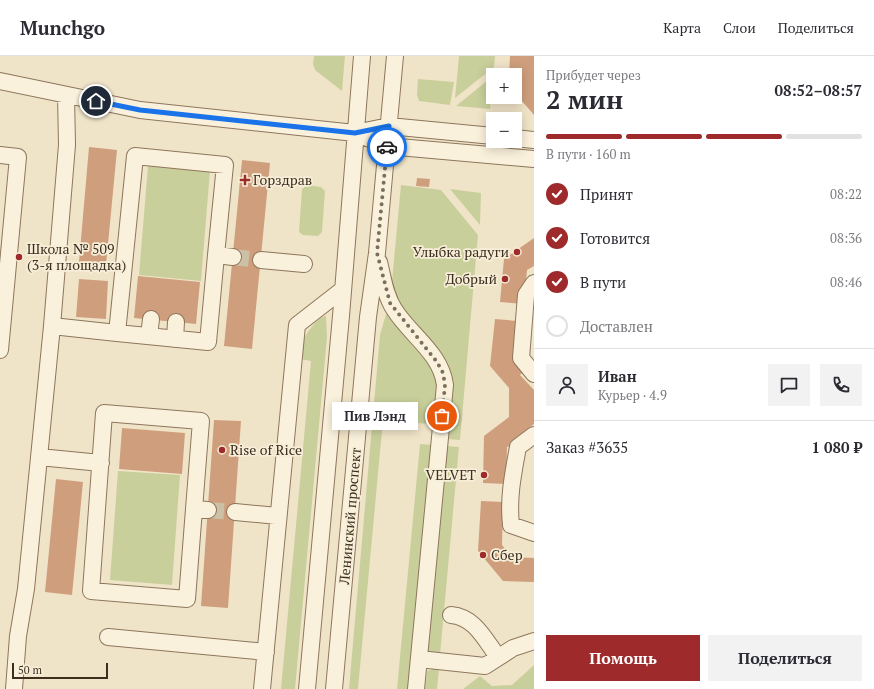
<!DOCTYPE html>
<html lang="ru">
<meta charset="utf-8">
<style>
body{margin:0;font-family:"PT Serif",serif;background:#f2f2f3;color:#2b2b33;height:100vh;display:flex;flex-direction:column;font-size:15px;white-space:nowrap}
*{box-sizing:border-box;margin:0}
p{font-size:13px;color:#7c7c81}
.icon{flex:none;width:22px;height:22px;fill:none;stroke:currentColor;stroke-width:2;stroke-linecap:round;stroke-linejoin:round}
.map{position:relative;flex:1;overflow:hidden}
.details{display:flex;flex-direction:column;background:#fff;width:340px}
.details>*{flex:none}
.tools{position:absolute;left:486px;top:12px;display:grid;gap:8px}
.tools a{display:grid;place-items:center;width:36px;height:36px;border-radius:0px;background:#fff;box-shadow:0 2px 10px #0003;font-size:20px}
.scale{position:absolute;left:12px;bottom:10px;width:96px;box-sizing:border-box;padding-left:4px;border:2px solid #3d2e20;border-top:0;font-size:11px;line-height:14px;white-space:nowrap;color:#3d2e20;-webkit-text-stroke:3px #f7eed8;paint-order:stroke}
.pin{position:absolute;display:grid;place-items:center;width:34px;height:34px;color:#fff;margin:-17px;border:2px solid #fff;border-radius:50%;box-shadow:0 1px 4px #0007}
.courier{position:absolute;display:grid;place-items:center;width:40px;height:40px;margin:-20px;border:3px solid #1a73e8;border-radius:50%;background:#fff;color:#222;box-shadow:0 1px 5px #0007}
.bubble{position:absolute;height:28px;border-radius:0px;background:#fff;box-shadow:0 2px 10px #0003;font-size:13px;font-weight:600;line-height:28px;text-align:center}
.headline em{font-style:normal;font-weight:600}
.headline div{display:flex;flex-direction:column-reverse}
.headline{display:flex;align-items:center;justify-content:space-between;height:68px;padding:0 12px}
h1{font-size:26px;font-weight:600;line-height:30px}
.bar{display:grid;grid-template-columns:repeat(4,1fr);gap:6px 4px;align-content:center;height:48px;padding:0 12px}
.bar i{height:5px;border-radius:3px;background:#e1e1e2}
.bar .selected{background:#9e2a2b}
.bar p{grid-column:span 4}
.line{display:flex;align-items:center;gap:10px;padding:0 12px;border-top:1px solid #e1e1e2}
.line div{flex:1}
.round{display:grid;place-items:center;flex:none;width:42px;height:42px;border-radius:0px;background:#f2f2f3}
ol{padding:0 12px;list-style:none}
li{display:flex;align-items:center;gap:12px;height:44px}
li p{margin-inline-start:auto}
li .icon{padding:4px;border-radius:50%;background:#9e2a2b;color:#fff;stroke-width:4}
li:last-child{color:#7c7c81}
li i{width:22px;height:22px;border:2px solid #e1e1e2;border-radius:50%}
.button{display:flex;gap:8px;margin-top:auto;padding:8px 12px}
.button a{flex:1;height:46px;border-radius:0px;background:#9e2a2b;color:#fff;font-size:16px;font-weight:600;line-height:46px;text-align:center}
.button a+a{background:#f2f2f3;color:#2b2b33}
header{display:flex;align-items:center;gap:24px;box-sizing:border-box;height:56px;padding:0 20px;background:#fff;border-bottom:1px solid #e1e1e2}
header strong{font-size:19px}
nav{display:flex;gap:22px;margin-inline-start:auto;font-size:14px}
main{display:flex;flex:1;min-height:0}
.map>svg:first-child{display:block}
.green{fill:#c9cf9b}
.building{fill:#cf9f7d}
.lines{fill:none;stroke-linecap:round;stroke-linejoin:round}
.minor-tunnel{stroke:#ccc0a6;stroke-width:16;stroke-dasharray:16 8;stroke-linecap:butt}
.minor-casing{stroke:#8d765c;stroke-width:18}
.minor{stroke:#faf1dc;stroke-width:16}
.done{stroke:#7c6e5b;stroke-width:4;stroke-dasharray:0 7.2}
.route{stroke:#1a73e8;stroke-width:5}
.poi-dot{fill:#9e2a2b;stroke:#f7eed8;stroke-width:1.5}
.labels{text-anchor:middle;stroke-width:3.5;stroke-linejoin:round;paint-order:stroke}
.poi-label{font-size:14px;fill:#3d2e20;stroke:#f7eed8;text-anchor:start}
.street-label{font-size:14px;fill:#3d2e20;stroke:#f7eed8}
</style>
<header>
<strong>Munchgo</strong>
<nav><a>Карта</a><a>Слои</a><a>Поделиться</a></nav>
</header>
<main>
<div class="map">
<svg width="534" height="633" viewBox="0 0 534 633">
<rect width="100%" height="100%" fill="#f0e4c8"/>
<path class="green" d="M 314,0 L 345,0 L 342,35 L 315,14 L 313,8 Z
M 459,0 L 495,0 L 494,11 L 455,42 Z
M 493,20 L 490,53 L 456,50 Z
M 418,23 L 454,26 L 450,49 L 419,45 L 417,39 Z
M 148,110 L 210,115 L 201,225 L 139,219 Z
M 307,129 L 321,131 L 325,135 L 322,176 L 318,180 L 303,179 L 299,176 L 302,133 Z
M 401,129 L 441,134 L 478,179 L 460,384 L 448,383 C 450,360 456,333 448,310 C 431,284 395,257 392,225 Z
M 450,133 L 481,137 L 480,169 Z
M 386,258 L 391,261 L 431,309 L 438,325 L 435,365 L 429,368 L 383,364 L 358,633 L 349,633 L 380,279 Z
M 326,260 L 327,281 L 295,633 L 281,633 L 311,305 L 300,303 C 301,297 301,289 304,283 C 307,276 318,261 326,260 Z
M 420,388 L 433,389 L 410,633 L 397,633 Z
M 447,390 L 459,391 L 440,599 L 428,595 Z
M 118,415 L 180,419 L 172,529 L 110,524 Z
M 534,609 L 534,633 L 463,633 L 480,620 L 492,630 L 512,629 Z
M 433,613 L 439,613 L 437,633 L 425,633 L 427,615 Z"/>
<path class="building" d="M 510,0 L 534,0 L 534,59 L 515,37 L 515,19 L 509,19 Z
M 89,91 L 117,94 L 106,209 L 79,206 Z
M 242,104 L 270,107 L 252,293 L 224,290 Z
M 417,122 L 430,123 L 429,131 L 416,130 Z
M 534,182 L 534,210 L 527,214 L 524,248 L 500,246 L 504,203 Z
M 138,220 L 200,226 L 196,268 L 134,262 Z
M 79,223 L 108,225 L 106,263 L 76,261 Z
M 495,263 L 518,265 L 524,315 L 520,319 L 534,334 L 534,368 L 517,381 L 518,387 L 507,391 L 506,428 L 483,427 L 484,380 L 509,361 L 509,332 L 490,310 Z
M 214,364 L 241,365 L 228,552 L 201,550 Z
M 122,372 L 185,377 L 182,418 L 119,413 Z
M 56,423 L 83,426 L 72,539 L 45,536 Z
M 481,445 L 503,446 L 502,489 L 512,501 L 534,502 L 534,526 L 503,525 L 478,495 Z"/>
<g class="lines">
<path class="minor-tunnel" d="M 233,201 L 261,204
M 208,454 L 235,456"/>
<defs>
<path id="minor" d="M 0,25 L 140,54 L 355,77 L 387,90 L 534,103
M 355,77 L 389,70 L 493,80
M 515,82 L 534,84
M 0,99 L 18,101 L 0,294
M 216,199 L 208,286 L 117,277 L 135,100 L 225,109 L 216,199 L 233,201
M 261,204 L 304,208
M 379,206 C 383,222 385,239 394,253 C 410,279 441,297 445,329 L 416,633
M 534,227 L 526,239 L 521,302 L 534,318
M 52,270 L 117,277
M 149,280 L 151,263
M 175,283 L 176,266
M 534,379 L 518,391 C 513,418 508,442 511,469 L 534,477
M 39,401 L 101,407
M 194,453 L 187,543 L 91,535 L 104,357 L 201,365 L 194,453 L 208,454
M 235,456 L 278,460
M 451,559 C 475,561 485,584 498,601
M 108,581 L 266,596
M 419,603 L 485,610 L 513,592 L 534,585
M 14,633 L 18,580 L 26,533 L 52,270 L 67,89 L 66,39
M 262,633 L 297,269 L 342,234
M 307,633 L 341,260 L 362,0
M 334,633 L 368,261 L 377,197 L 395,0"/>
</defs>
<use href="#minor" class="minor-casing"/>
<use href="#minor" class="minor"/>
</g>
<g class="lines">
<path class="done" d="M 387,91 L 377,197 L 390,247 L 437,306 L 443,317 L 445,329 L 442,360"/>
<path class="route" d="M 96,45 L 140,54 L 355,77 L 389,70 L 387,91"/>
</g>
<g class="poi-dot">
<path d="M243 118h4v4h4v4h-4v4h-4v-4h-4v-4h4z"/>
<circle cx="517" cy="196" r="4"/>
<circle cx="19" cy="201" r="4"/>
<circle cx="505" cy="223" r="4"/>
<circle cx="222" cy="394" r="4"/>
<circle cx="484" cy="419" r="4"/>
<circle cx="483" cy="499" r="4"/>
</g>
<g class="labels">
<g class="poi-label">
<text x="253" y="129">Горздрав</text>
<text x="27" y="198">Школа № 509<tspan x="27" dy="16">(3-я площадка)</tspan></text>
<text x="509" y="201" text-anchor="end">Улыбка радуги</text>
<text x="497" y="228" text-anchor="end">Добрый</text>
<text x="230" y="399">Rise of Rice</text>
<text x="476" y="424" text-anchor="end">VELVET</text>
<text x="491" y="504">Сбер</text>
</g>
<g class="street-label">
<text transform="translate(350 460) rotate(-85)" y="5">Ленинский проспект</text>
</g>
</g>
</svg>
<div class="tools">
<a>+</a>
<a>−</a>
</div>
<div class="scale">50 m</div>
<div class="pin" style="left:442px;top:360px;background:#ea580c"><svg class="icon" aria-label="bag" viewBox="0 0 24 24"><path d="M5 8h14l-1 12H6zM9 8a3 3 0 0 1 6 0"/></svg></div>
<div class="pin" style="left:96px;top:45px;background:#1f2937"><svg class="icon" aria-label="home" viewBox="0 0 24 24"><path d="M3 11l9-7 9 7M6 9v11h12V9"/></svg></div>
<div class="courier" style="left:387px;top:91px"><svg class="icon" aria-label="car" viewBox="0 0 24 24"><path d="M5 17H2v-5l4-1 3-4h7l3 4 3 1v5h-3M9 17h6M6 11h13"/><circle cx="7" cy="17" r="2"/><circle cx="17" cy="17" r="2"/></svg></div>
<div class="bubble" style="left:332px;top:346px;width:86px">Пив Лэнд</div>
</div>
<section class="details">
<div class="headline"><div><h1>2 мин</h1><p>Прибудет через</p></div><em>08:52–08:57</em></div>
<div class="bar"><i class="selected"></i><i class="selected"></i><i class="selected"></i><i></i><p>В пути · 160 m</p></div>
<ol>
<li><svg class="icon" aria-label="check" viewBox="0 0 24 24"><path d="M5 12l5 5 9-10"/></svg>Принят<p>08:22</p></li>
<li><svg class="icon" aria-label="check" viewBox="0 0 24 24"><path d="M5 12l5 5 9-10"/></svg>Готовится<p>08:36</p></li>
<li><svg class="icon" aria-label="check" viewBox="0 0 24 24"><path d="M5 12l5 5 9-10"/></svg>В пути<p>08:46</p></li>
<li><i></i>Доставлен</li>
</ol>
<div class="line" style="height:72px"><a class="round"><svg class="icon" aria-label="person" viewBox="0 0 24 24"><circle cx="12" cy="8" r="4"/><path d="M4 21q1-7 8-7t8 7"/></svg></a><div><b>Иван</b><p>Курьер · 4.9</p></div><a class="round"><svg class="icon" aria-label="chat" viewBox="0 0 24 24"><path d="M4 5h16v11H9l-5 4z"/></svg></a><a class="round"><svg class="icon" aria-label="phone" viewBox="0 0 24 24"><path d="M5 4h4l2 5-3 2q2 4 5 5l2-3 5 2v4C11 20 4 13 5 4z"/></svg></a></div>
<div class="line" style="height:52px"><div>Заказ #3635</div><b>1 080 ₽</b></div>
<div class="button"><a>Помощь</a><a>Поделиться</a></div>
</section>
</main>
